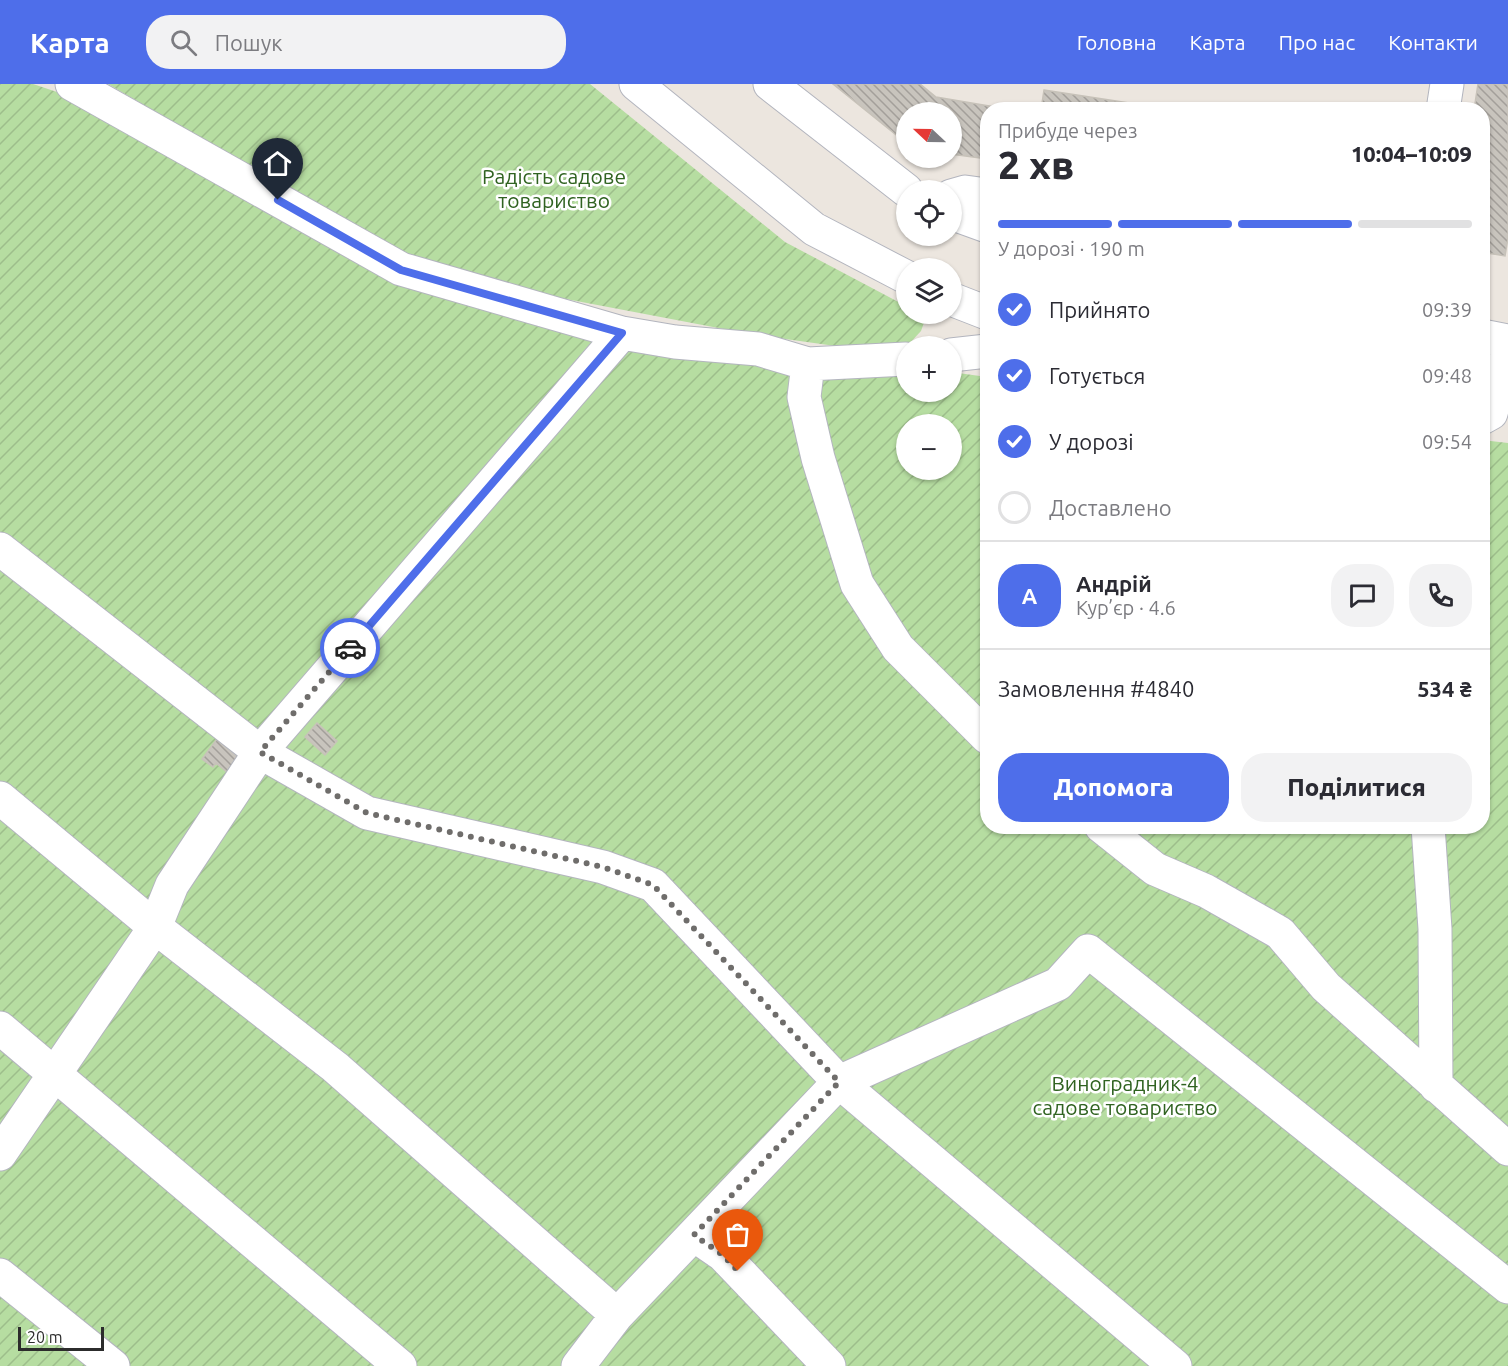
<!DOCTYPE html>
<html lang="uk">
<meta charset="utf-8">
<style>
body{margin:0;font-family:Ubuntu,sans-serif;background:#f2f2f3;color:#2b2b33;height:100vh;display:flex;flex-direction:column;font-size:22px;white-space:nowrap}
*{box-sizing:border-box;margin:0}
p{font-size:20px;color:#7c7c81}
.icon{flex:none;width:33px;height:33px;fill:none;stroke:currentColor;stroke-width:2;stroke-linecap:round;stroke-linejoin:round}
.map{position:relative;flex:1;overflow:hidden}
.sheet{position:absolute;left:980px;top:18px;width:510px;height:732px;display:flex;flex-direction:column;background:#fff;border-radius:24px;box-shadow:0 2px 4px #0004}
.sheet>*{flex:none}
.needle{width:39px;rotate:292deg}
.tools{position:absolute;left:896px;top:18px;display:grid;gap:12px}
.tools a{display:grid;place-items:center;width:66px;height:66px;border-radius:50%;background:#fff;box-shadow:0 2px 4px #0004;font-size:30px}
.scale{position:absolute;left:18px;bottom:15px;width:86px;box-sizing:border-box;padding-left:6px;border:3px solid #2c2c2c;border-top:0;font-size:16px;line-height:21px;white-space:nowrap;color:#2c2c2c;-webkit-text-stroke:4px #fff;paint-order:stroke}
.pin{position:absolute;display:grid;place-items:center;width:51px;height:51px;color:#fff;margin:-62px -26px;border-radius:50% 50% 50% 0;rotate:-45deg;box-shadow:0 0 6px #0007}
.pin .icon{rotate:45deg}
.courier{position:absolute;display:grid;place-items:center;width:60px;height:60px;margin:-30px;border:4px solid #4e6eea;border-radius:50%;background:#fff;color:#222;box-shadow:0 2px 8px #0007}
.headline em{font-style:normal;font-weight:800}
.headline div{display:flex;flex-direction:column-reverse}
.headline{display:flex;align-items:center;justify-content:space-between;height:102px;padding:0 18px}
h1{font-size:39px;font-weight:800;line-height:45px}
.bar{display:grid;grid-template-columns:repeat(4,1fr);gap:9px 6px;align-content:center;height:72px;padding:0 18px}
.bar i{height:8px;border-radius:4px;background:#e1e1e2}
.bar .on{background:#4e6eea}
.bar p{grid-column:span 4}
.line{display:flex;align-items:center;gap:15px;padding:0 18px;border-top:2px solid #e1e1e2}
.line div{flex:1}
.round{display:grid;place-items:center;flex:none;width:63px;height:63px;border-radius:24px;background:#f2f2f3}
ol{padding:0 18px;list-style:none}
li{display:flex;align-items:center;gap:18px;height:66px}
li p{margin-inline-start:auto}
li .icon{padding:6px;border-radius:50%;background:#4e6eea;color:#fff;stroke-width:4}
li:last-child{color:#7c7c81}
li i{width:33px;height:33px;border:3px solid #e1e1e2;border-radius:50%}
.button{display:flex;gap:12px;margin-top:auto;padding:12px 18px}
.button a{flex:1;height:69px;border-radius:24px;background:#4e6eea;color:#fff;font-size:24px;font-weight:800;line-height:69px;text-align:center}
.button a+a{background:#f2f2f3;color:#2b2b33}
header{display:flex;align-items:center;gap:36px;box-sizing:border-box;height:84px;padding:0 30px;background:#4e6eea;color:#fff}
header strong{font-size:28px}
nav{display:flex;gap:33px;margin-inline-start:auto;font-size:21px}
.search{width:420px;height:54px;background:#f2f2f3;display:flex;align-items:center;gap:15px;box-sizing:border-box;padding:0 21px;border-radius:24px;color:#7c7c81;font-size:22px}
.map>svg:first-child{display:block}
.garden{fill:url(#garden-furrows);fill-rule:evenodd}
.building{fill:url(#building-back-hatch);stroke:#c7c2b9;stroke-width:1.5}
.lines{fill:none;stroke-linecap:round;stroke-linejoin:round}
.minor-casing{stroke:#b3b5be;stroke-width:35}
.minor{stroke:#fff;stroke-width:33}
.done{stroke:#6f6d6b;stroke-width:6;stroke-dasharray:0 10.8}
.route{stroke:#4e6eea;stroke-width:8}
.labels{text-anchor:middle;stroke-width:5;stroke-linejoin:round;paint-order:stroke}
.park-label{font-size:21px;fill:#306321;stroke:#fff}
</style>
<header>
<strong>Карта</strong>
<div class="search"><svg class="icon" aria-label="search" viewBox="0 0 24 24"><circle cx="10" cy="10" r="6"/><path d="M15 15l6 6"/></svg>Пошук</div>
<nav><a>Головна</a><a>Карта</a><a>Про нас</a><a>Контакти</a></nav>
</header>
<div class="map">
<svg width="1508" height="1282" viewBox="0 0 1508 1282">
<defs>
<pattern id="garden-furrows" width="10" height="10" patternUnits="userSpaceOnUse" patternTransform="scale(1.5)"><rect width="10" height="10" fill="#b6dda1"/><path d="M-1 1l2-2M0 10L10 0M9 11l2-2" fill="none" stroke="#9dbe8b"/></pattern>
<pattern id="building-back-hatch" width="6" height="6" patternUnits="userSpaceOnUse" patternTransform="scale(1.5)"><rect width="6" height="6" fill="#c8c4bd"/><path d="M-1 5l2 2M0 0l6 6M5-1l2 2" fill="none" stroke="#a39f9a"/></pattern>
</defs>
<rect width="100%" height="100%" fill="#ece6df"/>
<path class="garden" d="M 0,0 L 33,0 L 57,8 L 409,204 L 906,283 L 906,308 L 951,308 L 951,288 L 987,293 L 987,742 L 1482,742 L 1482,356 L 1508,359 L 1508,1282 L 0,1282 ZM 906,340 L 951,340 L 951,386 L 906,386 Z
M 108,0 L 590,0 L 785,158 L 906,222 L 906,230 L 920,230 L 926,233 L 921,247 L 908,261 L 857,265 L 750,250 L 498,202 L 396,173 L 313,120 Z"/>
<path class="building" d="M 833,0 L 920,0 L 936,13 L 1013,26 L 987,26 L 987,75 L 951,70 L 951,28 L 906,28 L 906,47 L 900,54 Z
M 1478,0 L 1508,0 L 1508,154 L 1505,172 L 1482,168 L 1482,26 L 1474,26 Z
M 1044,6 L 1135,20 L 1134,26 L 1041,26 Z
M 333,540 L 349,553 L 340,563 L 325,549 Z
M 317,639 L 337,657 L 325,671 L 305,653 Z
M 217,655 L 240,672 L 228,689 L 216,679 L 213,683 L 202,675 Z"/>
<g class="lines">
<defs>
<path id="minor" d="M 72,0 L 401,185 L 622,249 L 675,258 L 758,265 L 808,280 L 906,275
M 636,0 L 814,145 L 906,193
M 770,0 L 906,106
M 1443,26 L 1447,0
M 951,112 L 965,108 L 987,111
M 951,129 L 987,142
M 951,215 L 987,229
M 1482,252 L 1508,257
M 951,271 L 987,267
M 808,280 L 804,313 L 818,374 L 857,500 L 898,564 L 987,653
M 1482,334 L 1491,329 L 1508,268
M 0,465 L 260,668 L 367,729 L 603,783 L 653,801 L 839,998 L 1175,1282
M 0,714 L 155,843 L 335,983 L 617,1231
M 1101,742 L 1155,785 L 1206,807 L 1280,849 L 1326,903 L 1508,1065
M 1428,742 L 1435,845 L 1436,1002
M 0,944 L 400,1282
M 0,1070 L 155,843 L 172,801 L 260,668 L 622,249
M 694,1151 L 723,1171 L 829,1282
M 0,1191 L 113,1282
M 578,1282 L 617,1231 L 839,998 L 1058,900 L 1088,867 L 1508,1203"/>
</defs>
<use href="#minor" class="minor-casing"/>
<use href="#minor" class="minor"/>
</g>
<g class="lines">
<path class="done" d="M 350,564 L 260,668 L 367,729 L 603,783 L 653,801 L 839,998 L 694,1151 L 723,1171 L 738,1187"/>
<path class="route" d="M 278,116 L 401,186 L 622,249 L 350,564"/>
</g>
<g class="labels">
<g class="park-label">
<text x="554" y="100">Радість садове<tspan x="554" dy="24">товариство</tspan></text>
<text x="1125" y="1007">Виноградник-4<tspan x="1125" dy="24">садове товариство</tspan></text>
</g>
</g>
</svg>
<div class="tools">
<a><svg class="needle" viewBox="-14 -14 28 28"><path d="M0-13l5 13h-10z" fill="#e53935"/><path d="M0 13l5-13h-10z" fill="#7c7c81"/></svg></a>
<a><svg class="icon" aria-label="locate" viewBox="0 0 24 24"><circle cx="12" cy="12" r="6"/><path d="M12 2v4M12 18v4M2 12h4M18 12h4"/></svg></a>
<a><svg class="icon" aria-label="layers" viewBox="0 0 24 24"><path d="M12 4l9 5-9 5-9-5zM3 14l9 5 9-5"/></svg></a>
<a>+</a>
<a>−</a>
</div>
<div class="scale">20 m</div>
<div class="pin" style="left:738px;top:1187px;background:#ea580c"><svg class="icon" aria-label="bag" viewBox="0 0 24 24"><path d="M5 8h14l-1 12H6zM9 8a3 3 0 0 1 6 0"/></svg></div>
<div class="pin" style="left:278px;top:116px;background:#1f2937"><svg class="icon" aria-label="home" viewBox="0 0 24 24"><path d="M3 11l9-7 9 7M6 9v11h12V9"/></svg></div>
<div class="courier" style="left:350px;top:564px"><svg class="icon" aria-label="car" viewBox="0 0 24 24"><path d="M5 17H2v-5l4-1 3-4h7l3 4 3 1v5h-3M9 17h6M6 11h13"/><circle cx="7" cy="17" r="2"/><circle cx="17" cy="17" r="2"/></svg></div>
<section class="sheet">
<div class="headline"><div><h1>2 хв</h1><p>Прибуде через</p></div><em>10:04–10:09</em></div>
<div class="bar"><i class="on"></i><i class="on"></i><i class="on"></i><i></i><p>У дорозі · 190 m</p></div>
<ol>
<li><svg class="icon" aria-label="check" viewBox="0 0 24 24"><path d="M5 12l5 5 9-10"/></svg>Прийнято<p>09:39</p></li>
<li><svg class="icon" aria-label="check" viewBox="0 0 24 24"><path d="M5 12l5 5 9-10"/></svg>Готується<p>09:48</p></li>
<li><svg class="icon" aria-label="check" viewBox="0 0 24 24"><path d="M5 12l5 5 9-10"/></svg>У дорозі<p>09:54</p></li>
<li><i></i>Доставлено</li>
</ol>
<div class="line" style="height:108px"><b class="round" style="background:#4e6eea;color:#fff">А</b><div><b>Андрій</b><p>Кур’єр · 4.6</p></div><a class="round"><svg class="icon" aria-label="chat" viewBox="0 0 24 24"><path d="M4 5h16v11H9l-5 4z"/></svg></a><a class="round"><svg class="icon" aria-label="phone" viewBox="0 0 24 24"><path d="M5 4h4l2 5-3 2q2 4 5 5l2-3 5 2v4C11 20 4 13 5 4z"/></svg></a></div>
<div class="line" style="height:78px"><div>Замовлення #4840</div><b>534 ₴</b></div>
<div class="button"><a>Допомога</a><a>Поділитися</a></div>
</section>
</div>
